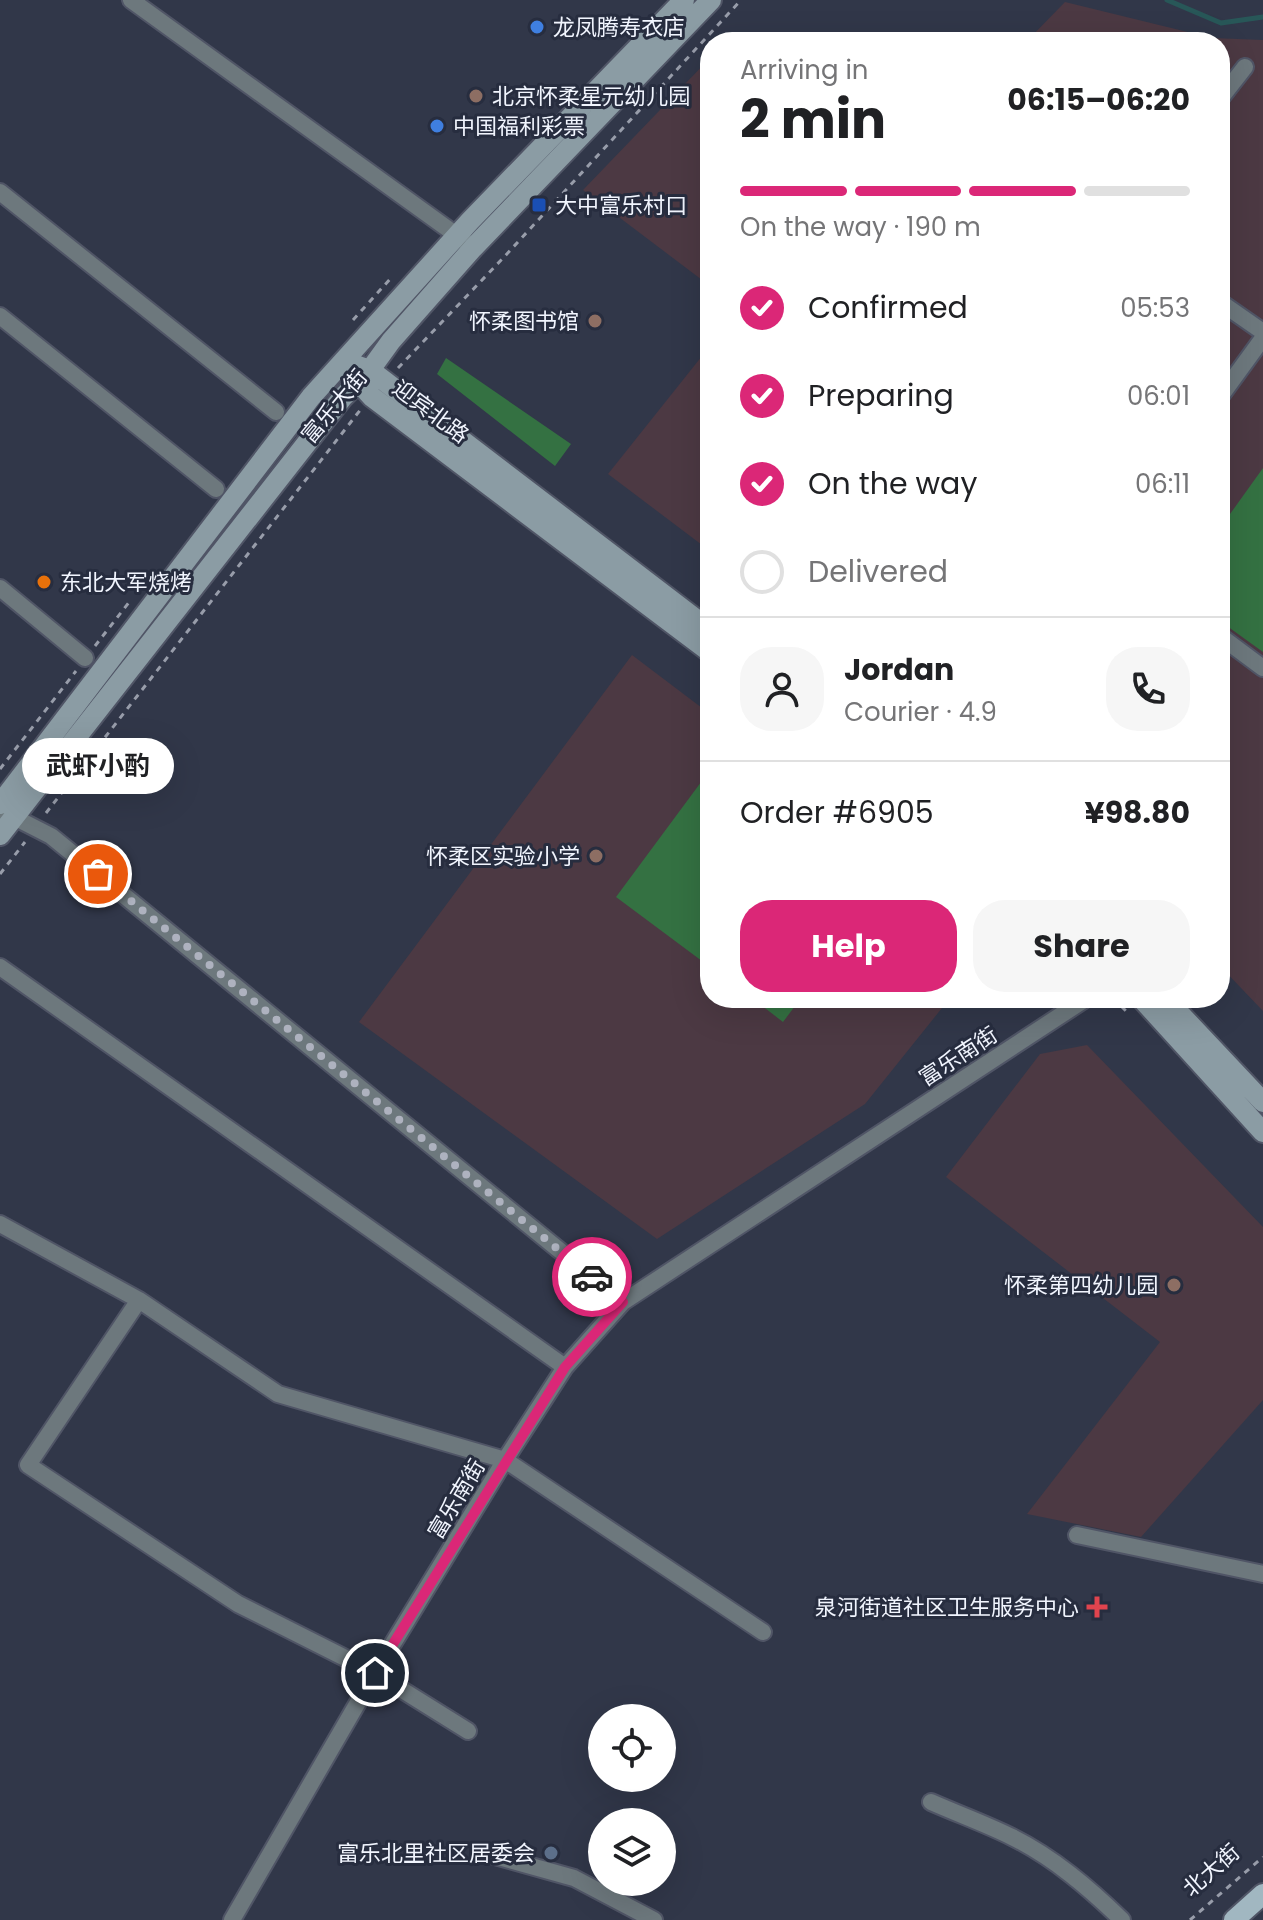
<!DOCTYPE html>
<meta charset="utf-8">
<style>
body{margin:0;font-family:Poppins,"Noto Sans SC",sans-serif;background:#f6f6f6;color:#202124;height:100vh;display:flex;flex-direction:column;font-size:30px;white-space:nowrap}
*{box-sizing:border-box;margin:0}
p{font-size:26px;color:#757577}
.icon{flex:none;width:44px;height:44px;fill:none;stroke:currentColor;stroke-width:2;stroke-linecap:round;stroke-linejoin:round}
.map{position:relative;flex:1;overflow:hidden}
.drawer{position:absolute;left:700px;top:32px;width:530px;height:976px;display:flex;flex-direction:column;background:#fff;border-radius:32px;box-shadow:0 8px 32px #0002}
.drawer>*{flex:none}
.tools{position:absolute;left:588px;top:1704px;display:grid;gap:16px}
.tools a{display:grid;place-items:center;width:88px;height:88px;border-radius:50%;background:#fff;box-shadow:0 8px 32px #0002;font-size:40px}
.pin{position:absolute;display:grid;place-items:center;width:68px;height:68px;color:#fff;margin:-34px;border:4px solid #fff;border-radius:50%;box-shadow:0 2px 8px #0007}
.courier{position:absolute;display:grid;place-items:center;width:80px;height:80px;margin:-40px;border:6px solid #db2777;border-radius:50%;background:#fff;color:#222;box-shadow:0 2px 10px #0007}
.bubble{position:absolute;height:56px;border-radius:28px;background:#fff;box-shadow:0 8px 32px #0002;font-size:26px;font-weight:700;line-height:56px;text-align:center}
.summary em{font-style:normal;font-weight:700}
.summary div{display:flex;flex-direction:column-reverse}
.summary{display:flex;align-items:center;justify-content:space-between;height:136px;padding:0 40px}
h1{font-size:52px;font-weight:700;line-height:60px}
.bar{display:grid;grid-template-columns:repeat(4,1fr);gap:12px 8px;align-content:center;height:96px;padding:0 40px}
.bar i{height:10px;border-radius:6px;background:#e0e0e0}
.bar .on{background:#db2777}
.bar p{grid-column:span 4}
.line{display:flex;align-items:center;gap:20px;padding:0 40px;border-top:2px solid #e0e0e0}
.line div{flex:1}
.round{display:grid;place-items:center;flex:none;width:84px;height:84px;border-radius:32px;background:#f6f6f6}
ol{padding:0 40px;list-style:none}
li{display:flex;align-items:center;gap:24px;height:88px}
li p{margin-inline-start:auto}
li .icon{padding:8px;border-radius:50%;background:#db2777;color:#fff;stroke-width:4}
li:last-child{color:#757577}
li i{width:44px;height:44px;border:4px solid #e0e0e0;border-radius:50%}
.button{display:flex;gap:16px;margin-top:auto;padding:16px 40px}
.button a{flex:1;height:92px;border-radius:32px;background:#db2777;color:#fff;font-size:32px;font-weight:700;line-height:92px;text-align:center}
.button a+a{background:#f6f6f6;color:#202124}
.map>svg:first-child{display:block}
.education{fill:#4c3943}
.green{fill:#347142}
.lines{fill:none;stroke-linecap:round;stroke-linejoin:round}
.stream{stroke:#285758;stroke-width:5}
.street-casing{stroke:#505566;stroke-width:20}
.secondary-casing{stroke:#505566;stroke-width:24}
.primary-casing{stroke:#505566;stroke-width:24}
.path{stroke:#989daa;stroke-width:3;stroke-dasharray:6 6;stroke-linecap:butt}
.street{stroke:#6d787d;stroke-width:16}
.secondary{stroke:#8b9ca4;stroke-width:20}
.primary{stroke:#a1b7c1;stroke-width:20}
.done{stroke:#aeb2bf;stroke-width:8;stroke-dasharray:0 14.4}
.route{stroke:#db2777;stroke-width:10}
.shop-dot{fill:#3f7fe0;stroke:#272d3f;stroke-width:3}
.education-dot{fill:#8d6e63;stroke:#272d3f;stroke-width:3}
.transit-dot{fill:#1a4fb4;stroke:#272d3f;stroke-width:3}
.food-dot{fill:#e8710a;stroke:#272d3f;stroke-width:3}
.health-dot{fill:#e0444e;stroke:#272d3f;stroke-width:3}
.service-dot{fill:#5c6f8a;stroke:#272d3f;stroke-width:3}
.labels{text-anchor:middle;stroke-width:6;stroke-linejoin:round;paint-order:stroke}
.poi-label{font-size:22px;fill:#f1f5fe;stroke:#272d3f;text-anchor:start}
.street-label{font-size:22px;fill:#f1f5fe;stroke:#272d3f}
</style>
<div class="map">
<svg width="1263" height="1920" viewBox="0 0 1263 1920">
<rect width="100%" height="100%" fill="#313749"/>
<path class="education" d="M 1065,2 L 1212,38 L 1263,40 L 1263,1011 L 1220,966 L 1220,42 L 1026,42 Z
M 710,58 L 710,286 L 583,190 Z
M 710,346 L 710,551 L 608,474 Z
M 632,655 L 710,714 L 710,998 L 950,998 L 865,1104 L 657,1239 L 359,1022 Z
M 1087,1045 L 1263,1227 L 1263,1400 L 1141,1537 L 1027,1514 L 1160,1342 L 946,1177 L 1040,1054 Z"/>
<path class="green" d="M 446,358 L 571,444 L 555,466 L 437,374 Z
M 1263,468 L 1263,652 L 1220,621 L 1220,528 Z
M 710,770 L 710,967 L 616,897 Z
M 752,998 L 801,998 L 783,1022 Z"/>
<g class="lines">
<path class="stream" d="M 1167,0 L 1221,23 L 1263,17"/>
<defs>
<path id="street" d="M 131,0 L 466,242
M 1220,99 L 1245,67
M 0,192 L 276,412
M 1220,302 L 1263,332
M 0,316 L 216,489
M 1220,397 L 1263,338
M 0,588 L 85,658
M 1220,636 L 1263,668
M 4,812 L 51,836 L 623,1302
M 0,967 L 565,1367
M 0,1224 L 139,1300 L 278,1394 L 505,1460 L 763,1632
M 139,1300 L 28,1465 L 238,1604 L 375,1673 L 468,1731
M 1077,1535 L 1263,1574
M 931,1802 C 958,1814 986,1824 1012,1837 C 1054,1858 1089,1888 1122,1920
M 488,1854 L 574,1878 L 654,1920
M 232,1920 L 375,1673 L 505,1460 L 565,1367 L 623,1302 L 1087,998"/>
<path id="secondary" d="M 358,366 L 370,370 L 710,630
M 352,375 L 372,397 L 710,652
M 0,804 L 311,397 L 470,221 L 684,0
M 0,835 L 342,398 L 370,370 L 391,341 L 473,248 L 711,0
M 1141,998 L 1263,1132
M 1165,998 L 1263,1102"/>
<path id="primary" d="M 1234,1920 L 1263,1894"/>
</defs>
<use href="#street" class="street-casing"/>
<use href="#secondary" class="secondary-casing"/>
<use href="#primary" class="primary-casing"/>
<path class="path" d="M 353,320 L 391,278
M 398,368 L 505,256 L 741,0
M 95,646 L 130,601
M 703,669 L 710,674
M 0,769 L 76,671
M 46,813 L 361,409
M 0,874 L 25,842
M 1113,998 L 1127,1012
M 1190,1920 L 1263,1857"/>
<use href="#street" class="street"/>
<use href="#secondary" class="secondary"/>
<use href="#primary" class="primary"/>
</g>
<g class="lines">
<path class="done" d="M 98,874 L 592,1277"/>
<path class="route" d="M 375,1673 L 565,1367 L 623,1302 L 592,1277"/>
</g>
<g class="shop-dot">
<circle cx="537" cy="27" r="8"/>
<circle cx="437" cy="126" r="8"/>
</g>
<g class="education-dot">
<circle cx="476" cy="96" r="8"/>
<circle cx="595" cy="321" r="8"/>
<circle cx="596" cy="856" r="8"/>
<circle cx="1174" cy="1285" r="8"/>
</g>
<rect class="transit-dot" x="531" y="197" width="16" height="16" rx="4"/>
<circle class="food-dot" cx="44" cy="582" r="8"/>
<path class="health-dot" d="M1093 1595h8v8h8v8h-8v8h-8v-8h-8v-8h8z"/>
<circle class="service-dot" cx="551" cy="1853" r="8"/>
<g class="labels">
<g class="poi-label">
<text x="553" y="35">龙凤腾寿衣店</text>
<text x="492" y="104">北京怀柔星元幼儿园</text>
<text x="453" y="134">中国福利彩票</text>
<text x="555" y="213">大中富乐村口</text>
<text x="579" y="329" text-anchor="end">怀柔图书馆</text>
<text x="60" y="590">东北大军烧烤</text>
<text x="580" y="864" text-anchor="end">怀柔区实验小学</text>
<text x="1158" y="1293" text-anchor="end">怀柔第四幼儿园</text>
<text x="1079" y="1615" text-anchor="end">泉河街道社区卫生服务中心</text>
<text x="535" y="1861" text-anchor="end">富乐北里社区居委会</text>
</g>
<g class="street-label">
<text transform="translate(334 406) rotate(-50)" y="8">富乐大街</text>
<text transform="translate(431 411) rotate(37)" y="8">迎宾北路</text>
<text transform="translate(958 1056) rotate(-33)" y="8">富乐南街</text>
<text transform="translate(456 1499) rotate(-59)" y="8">富乐南街</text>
<text transform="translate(1211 1870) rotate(-41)" y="8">北大街</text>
</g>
</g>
</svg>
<div class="tools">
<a><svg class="icon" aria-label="locate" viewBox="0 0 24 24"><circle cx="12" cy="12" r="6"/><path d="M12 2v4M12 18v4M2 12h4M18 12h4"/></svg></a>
<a><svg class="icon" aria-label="layers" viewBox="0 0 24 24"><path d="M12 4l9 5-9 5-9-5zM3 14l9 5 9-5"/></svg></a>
</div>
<div class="pin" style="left:98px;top:874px;background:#ea580c"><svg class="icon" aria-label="bag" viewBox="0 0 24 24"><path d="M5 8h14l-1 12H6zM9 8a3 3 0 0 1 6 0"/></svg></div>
<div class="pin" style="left:375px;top:1673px;background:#1f2937"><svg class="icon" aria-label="home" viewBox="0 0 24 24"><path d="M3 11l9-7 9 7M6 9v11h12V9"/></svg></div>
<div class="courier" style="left:592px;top:1277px"><svg class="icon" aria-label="car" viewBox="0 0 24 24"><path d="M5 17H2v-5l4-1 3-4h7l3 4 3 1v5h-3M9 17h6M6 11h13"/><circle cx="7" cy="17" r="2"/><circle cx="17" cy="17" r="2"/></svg></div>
<div class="bubble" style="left:22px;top:738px;width:152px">武虾小酌</div>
<section class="drawer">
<div class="summary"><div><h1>2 min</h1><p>Arriving in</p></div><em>06:15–06:20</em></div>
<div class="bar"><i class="on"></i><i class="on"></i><i class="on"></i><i></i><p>On the way · 190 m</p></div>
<ol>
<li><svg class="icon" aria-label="check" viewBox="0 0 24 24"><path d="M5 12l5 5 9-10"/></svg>Confirmed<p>05:53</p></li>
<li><svg class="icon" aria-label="check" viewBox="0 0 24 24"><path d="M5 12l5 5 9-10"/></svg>Preparing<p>06:01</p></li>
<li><svg class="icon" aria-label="check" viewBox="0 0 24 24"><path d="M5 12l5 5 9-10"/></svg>On the way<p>06:11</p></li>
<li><i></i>Delivered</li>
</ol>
<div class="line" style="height:144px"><a class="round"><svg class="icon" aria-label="person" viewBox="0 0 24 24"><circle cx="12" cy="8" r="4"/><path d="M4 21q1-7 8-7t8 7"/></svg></a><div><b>Jordan</b><p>Courier · 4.9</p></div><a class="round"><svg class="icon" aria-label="phone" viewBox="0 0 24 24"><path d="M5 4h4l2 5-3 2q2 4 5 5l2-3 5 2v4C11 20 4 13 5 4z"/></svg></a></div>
<div class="line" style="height:104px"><div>Order #6905</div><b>¥98.80</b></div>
<div class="button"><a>Help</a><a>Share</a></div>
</section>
</div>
